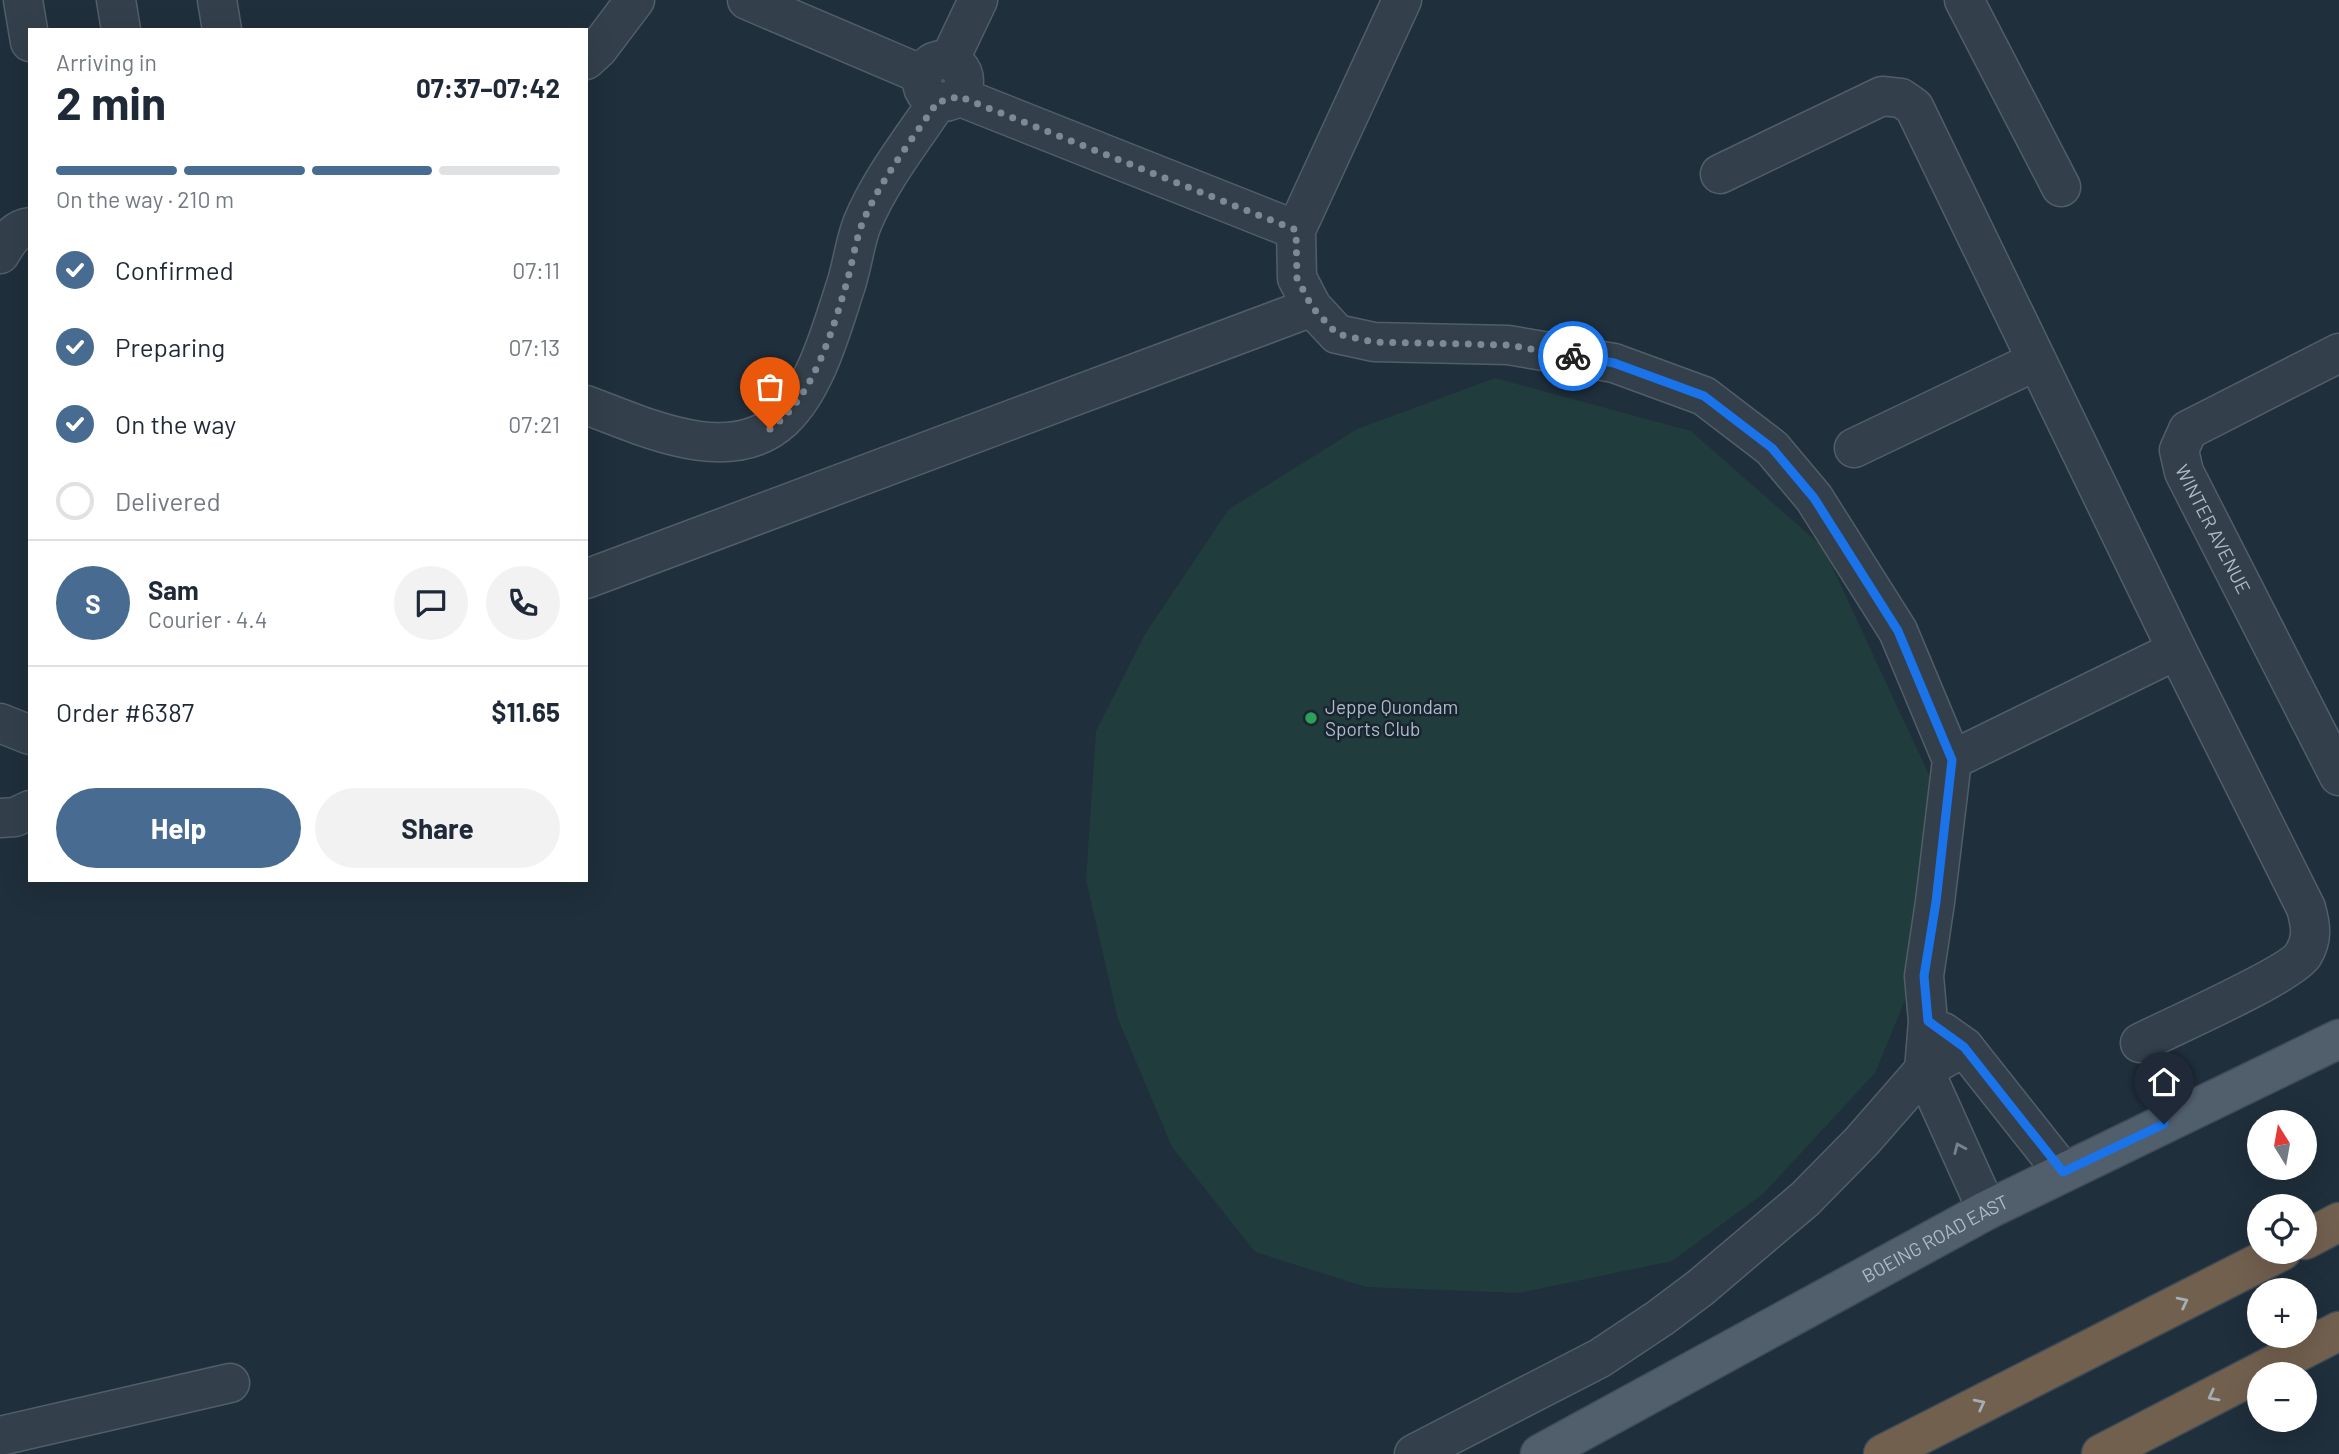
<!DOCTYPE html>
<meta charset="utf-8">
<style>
body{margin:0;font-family:Barlow,sans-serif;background:#f2f2f3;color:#1f2937;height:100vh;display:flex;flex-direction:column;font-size:26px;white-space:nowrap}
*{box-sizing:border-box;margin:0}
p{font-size:23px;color:#747a83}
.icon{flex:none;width:38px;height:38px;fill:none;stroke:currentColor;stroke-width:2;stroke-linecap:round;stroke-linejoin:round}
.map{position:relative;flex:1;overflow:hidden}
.details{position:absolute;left:28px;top:28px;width:560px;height:854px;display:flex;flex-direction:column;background:#fff;border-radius:0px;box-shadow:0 7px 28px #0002}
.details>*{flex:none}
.needle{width:46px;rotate:349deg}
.tools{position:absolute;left:2247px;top:1110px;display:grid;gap:14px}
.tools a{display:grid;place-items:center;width:70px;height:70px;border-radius:50%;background:#fff;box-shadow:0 7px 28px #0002;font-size:35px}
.pin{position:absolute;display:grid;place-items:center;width:60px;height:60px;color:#fff;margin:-72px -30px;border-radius:50% 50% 50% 0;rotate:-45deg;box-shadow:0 0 7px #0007}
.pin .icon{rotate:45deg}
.courier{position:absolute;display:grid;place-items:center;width:70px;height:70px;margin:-35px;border:5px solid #1a73e8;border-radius:50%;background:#fff;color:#222;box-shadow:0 2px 9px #0007}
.headline em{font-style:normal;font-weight:700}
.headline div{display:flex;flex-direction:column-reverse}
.headline{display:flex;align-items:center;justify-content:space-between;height:119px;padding:0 28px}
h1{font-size:46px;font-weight:700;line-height:52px}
.bar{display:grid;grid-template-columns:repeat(4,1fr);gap:10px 7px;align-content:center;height:84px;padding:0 28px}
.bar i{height:9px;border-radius:5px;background:#e0e1e3}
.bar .selected{background:#486c91}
.bar p{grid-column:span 4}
.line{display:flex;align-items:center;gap:18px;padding:0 28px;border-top:2px solid #e0e1e3}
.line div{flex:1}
.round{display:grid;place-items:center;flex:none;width:74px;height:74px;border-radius:37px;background:#f2f2f3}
ol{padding:0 28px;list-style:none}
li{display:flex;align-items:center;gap:21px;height:77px}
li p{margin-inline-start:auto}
li .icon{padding:7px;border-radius:50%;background:#486c91;color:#fff;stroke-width:4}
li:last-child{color:#747a83}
li i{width:38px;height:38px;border:4px solid #e0e1e3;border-radius:50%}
.cta{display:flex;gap:14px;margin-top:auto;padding:14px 28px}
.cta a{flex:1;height:80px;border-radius:42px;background:#486c91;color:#fff;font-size:28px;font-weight:700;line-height:80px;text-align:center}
.cta a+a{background:#f2f2f3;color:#1f2937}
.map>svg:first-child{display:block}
.pitch{fill:#213c3c}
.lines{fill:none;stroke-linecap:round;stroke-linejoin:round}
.minor-casing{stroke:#515e69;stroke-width:41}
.major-casing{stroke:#404c58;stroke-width:41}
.highway-casing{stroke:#3e4b56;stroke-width:41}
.minor{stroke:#33404b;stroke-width:38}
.major{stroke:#515f6c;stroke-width:38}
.highway{stroke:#72604f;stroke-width:38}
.oneway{stroke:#778490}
.oneway2{stroke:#a5adb6}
.done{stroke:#7c8a97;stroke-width:7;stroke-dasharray:0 12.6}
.route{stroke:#1a73e8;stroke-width:9}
.leisure-dot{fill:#2e9e5b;stroke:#192530;stroke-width:2.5}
.labels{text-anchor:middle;stroke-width:5;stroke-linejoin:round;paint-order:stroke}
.street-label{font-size:19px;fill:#aebbc8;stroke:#192530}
.poi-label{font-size:19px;fill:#aebbc8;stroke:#192530;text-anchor:start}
</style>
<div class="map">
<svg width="2339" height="1454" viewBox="0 0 2339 1454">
<rect width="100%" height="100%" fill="#1f2f3b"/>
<path class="pitch" d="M 1495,378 L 1691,431 L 1823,547 L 1930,777 L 1917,971 L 1875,1073 L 1763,1194 L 1672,1261 L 1519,1293 L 1366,1287 L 1255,1252 L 1172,1147 L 1118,1019 L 1086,880 L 1096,731 L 1145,634 L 1229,509 L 1357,429 Z"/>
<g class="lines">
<defs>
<g id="minor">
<path d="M 23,0 L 30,42"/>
<path d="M 116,0 L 121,30"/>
<path d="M 217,0 L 222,30"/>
<path d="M 747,0 L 923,75"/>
<path d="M 1402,0 L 1296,230 L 1297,278 L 1312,307 L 1337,334 L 1374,342 L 1508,345 L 1614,363 L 1704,396 L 1772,448 L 1814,498 L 1898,631 L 1952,760 L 1935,902 L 1924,976 L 1928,1021 L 1924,1070 L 1987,1210"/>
<path d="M 1964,0 L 2061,187"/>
<path d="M 586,60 L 598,49 L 635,0"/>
<circle cx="943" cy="81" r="21"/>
<path d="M 949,61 L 978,0"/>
<path d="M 958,96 L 1296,230"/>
<path d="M 1720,174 L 1882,96 L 1901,98 L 1914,107 L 2177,650 L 2306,908 C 2311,926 2313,939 2303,955 C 2290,975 2169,1028 2140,1043"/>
<path d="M 0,254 C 8,241 14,229 30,227"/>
<path id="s1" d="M 2339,353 L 2188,430 L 2179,450 L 2184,472 L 2339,776"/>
<path d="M 586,405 C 643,426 730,469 783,419 C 815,389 831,331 844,291 C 852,269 854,245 862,224 C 880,180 912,140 938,101"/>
<path d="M 1854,448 L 2036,361"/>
<path d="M 586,579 L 1312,307"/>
<path d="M 0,723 L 30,735"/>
<path d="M 1952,760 L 2177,650"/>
<path d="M 0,818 L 15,817 L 30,810"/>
<path d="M 1943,1032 L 1964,1047 L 2063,1172"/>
<path d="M 0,1436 L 230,1383"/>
<path d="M 1414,1454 L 1600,1358 L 1660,1318 L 1700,1288 L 1805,1199 L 1862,1141 L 1924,1070 L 1964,1047"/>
</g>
<g id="major">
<path id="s2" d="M 1540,1454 L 1987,1210 L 2339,1039"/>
</g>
<path id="highway" d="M 2305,1240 L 2339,1222
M 1883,1454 L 2282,1251
M 2101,1454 L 2339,1331"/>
</defs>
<use href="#minor" class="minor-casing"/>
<use href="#major" class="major-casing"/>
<use href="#highway" class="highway-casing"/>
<use href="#minor" class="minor"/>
<use href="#major" class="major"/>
<use href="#highway" class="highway"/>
</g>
<defs><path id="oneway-chevron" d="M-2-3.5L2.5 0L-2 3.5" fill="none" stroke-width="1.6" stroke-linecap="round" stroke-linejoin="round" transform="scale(1.75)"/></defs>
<use class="oneway" href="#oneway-chevron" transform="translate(1959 1148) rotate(-114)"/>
<g class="oneway2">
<use href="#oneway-chevron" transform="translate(2183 1302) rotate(-27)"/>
<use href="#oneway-chevron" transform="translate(2213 1396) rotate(152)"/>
<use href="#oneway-chevron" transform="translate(1980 1404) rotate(-27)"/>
</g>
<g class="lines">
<path class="done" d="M 770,429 C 812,399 832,333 846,285 C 852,265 855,243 862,224 C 880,180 912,140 938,101 L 948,101 L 958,96 L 1296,230 L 1297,278 L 1312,307 L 1337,334 L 1374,342 L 1508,345 L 1573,356"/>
<path class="route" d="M 1573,356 L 1614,363 L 1704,396 L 1772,448 L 1814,498 L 1898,631 L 1952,760 L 1936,902 L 1924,976 L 1928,1021 L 1964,1047 L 2063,1172 L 2164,1124"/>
</g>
<circle class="leisure-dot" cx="1311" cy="718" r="7"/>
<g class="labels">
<g class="street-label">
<text dy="7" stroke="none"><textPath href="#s1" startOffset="278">WINTER AVENUE</textPath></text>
<text dy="7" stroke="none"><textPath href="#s2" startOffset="450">BOEING ROAD EAST</textPath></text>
</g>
<g class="poi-label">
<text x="1325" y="714">Jeppe Quondam<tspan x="1325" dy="22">Sports Club</tspan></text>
</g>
</g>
</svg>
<div class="tools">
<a><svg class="needle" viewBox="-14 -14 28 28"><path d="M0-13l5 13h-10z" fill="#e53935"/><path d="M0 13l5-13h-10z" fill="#747a83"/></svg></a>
<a><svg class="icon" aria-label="locate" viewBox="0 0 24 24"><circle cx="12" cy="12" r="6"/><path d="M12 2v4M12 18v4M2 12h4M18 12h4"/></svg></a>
<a>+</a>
<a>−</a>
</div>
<div class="pin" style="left:770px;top:429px;background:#ea580c"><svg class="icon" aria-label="bag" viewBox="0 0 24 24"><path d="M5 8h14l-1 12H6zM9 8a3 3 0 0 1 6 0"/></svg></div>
<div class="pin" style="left:2164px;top:1124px;background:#1f2937"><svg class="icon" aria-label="home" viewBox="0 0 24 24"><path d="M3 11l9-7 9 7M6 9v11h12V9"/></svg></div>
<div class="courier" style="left:1573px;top:356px"><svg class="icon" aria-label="bike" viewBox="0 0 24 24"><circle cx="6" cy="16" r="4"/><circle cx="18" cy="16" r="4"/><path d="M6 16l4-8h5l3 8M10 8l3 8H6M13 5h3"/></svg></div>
<section class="details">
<div class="headline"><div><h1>2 min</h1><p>Arriving in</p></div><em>07:37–07:42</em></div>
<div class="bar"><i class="selected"></i><i class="selected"></i><i class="selected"></i><i></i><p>On the way · 210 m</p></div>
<ol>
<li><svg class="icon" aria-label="check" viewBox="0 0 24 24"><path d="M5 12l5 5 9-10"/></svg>Confirmed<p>07:11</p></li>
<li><svg class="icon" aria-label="check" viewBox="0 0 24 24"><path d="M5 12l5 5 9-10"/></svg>Preparing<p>07:13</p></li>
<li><svg class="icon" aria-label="check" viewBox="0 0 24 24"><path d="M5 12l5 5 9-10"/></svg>On the way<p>07:21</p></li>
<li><i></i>Delivered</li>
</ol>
<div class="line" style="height:126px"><b class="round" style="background:#486c91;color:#fff">S</b><div><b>Sam</b><p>Courier · 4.4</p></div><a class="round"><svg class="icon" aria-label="chat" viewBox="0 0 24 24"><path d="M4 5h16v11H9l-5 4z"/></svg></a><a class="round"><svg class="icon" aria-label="phone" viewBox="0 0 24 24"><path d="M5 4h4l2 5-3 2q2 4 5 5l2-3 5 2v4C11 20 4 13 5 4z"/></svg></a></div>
<div class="line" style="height:91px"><div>Order #6387</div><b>$11.65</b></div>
<div class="cta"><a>Help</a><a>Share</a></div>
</section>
</div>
